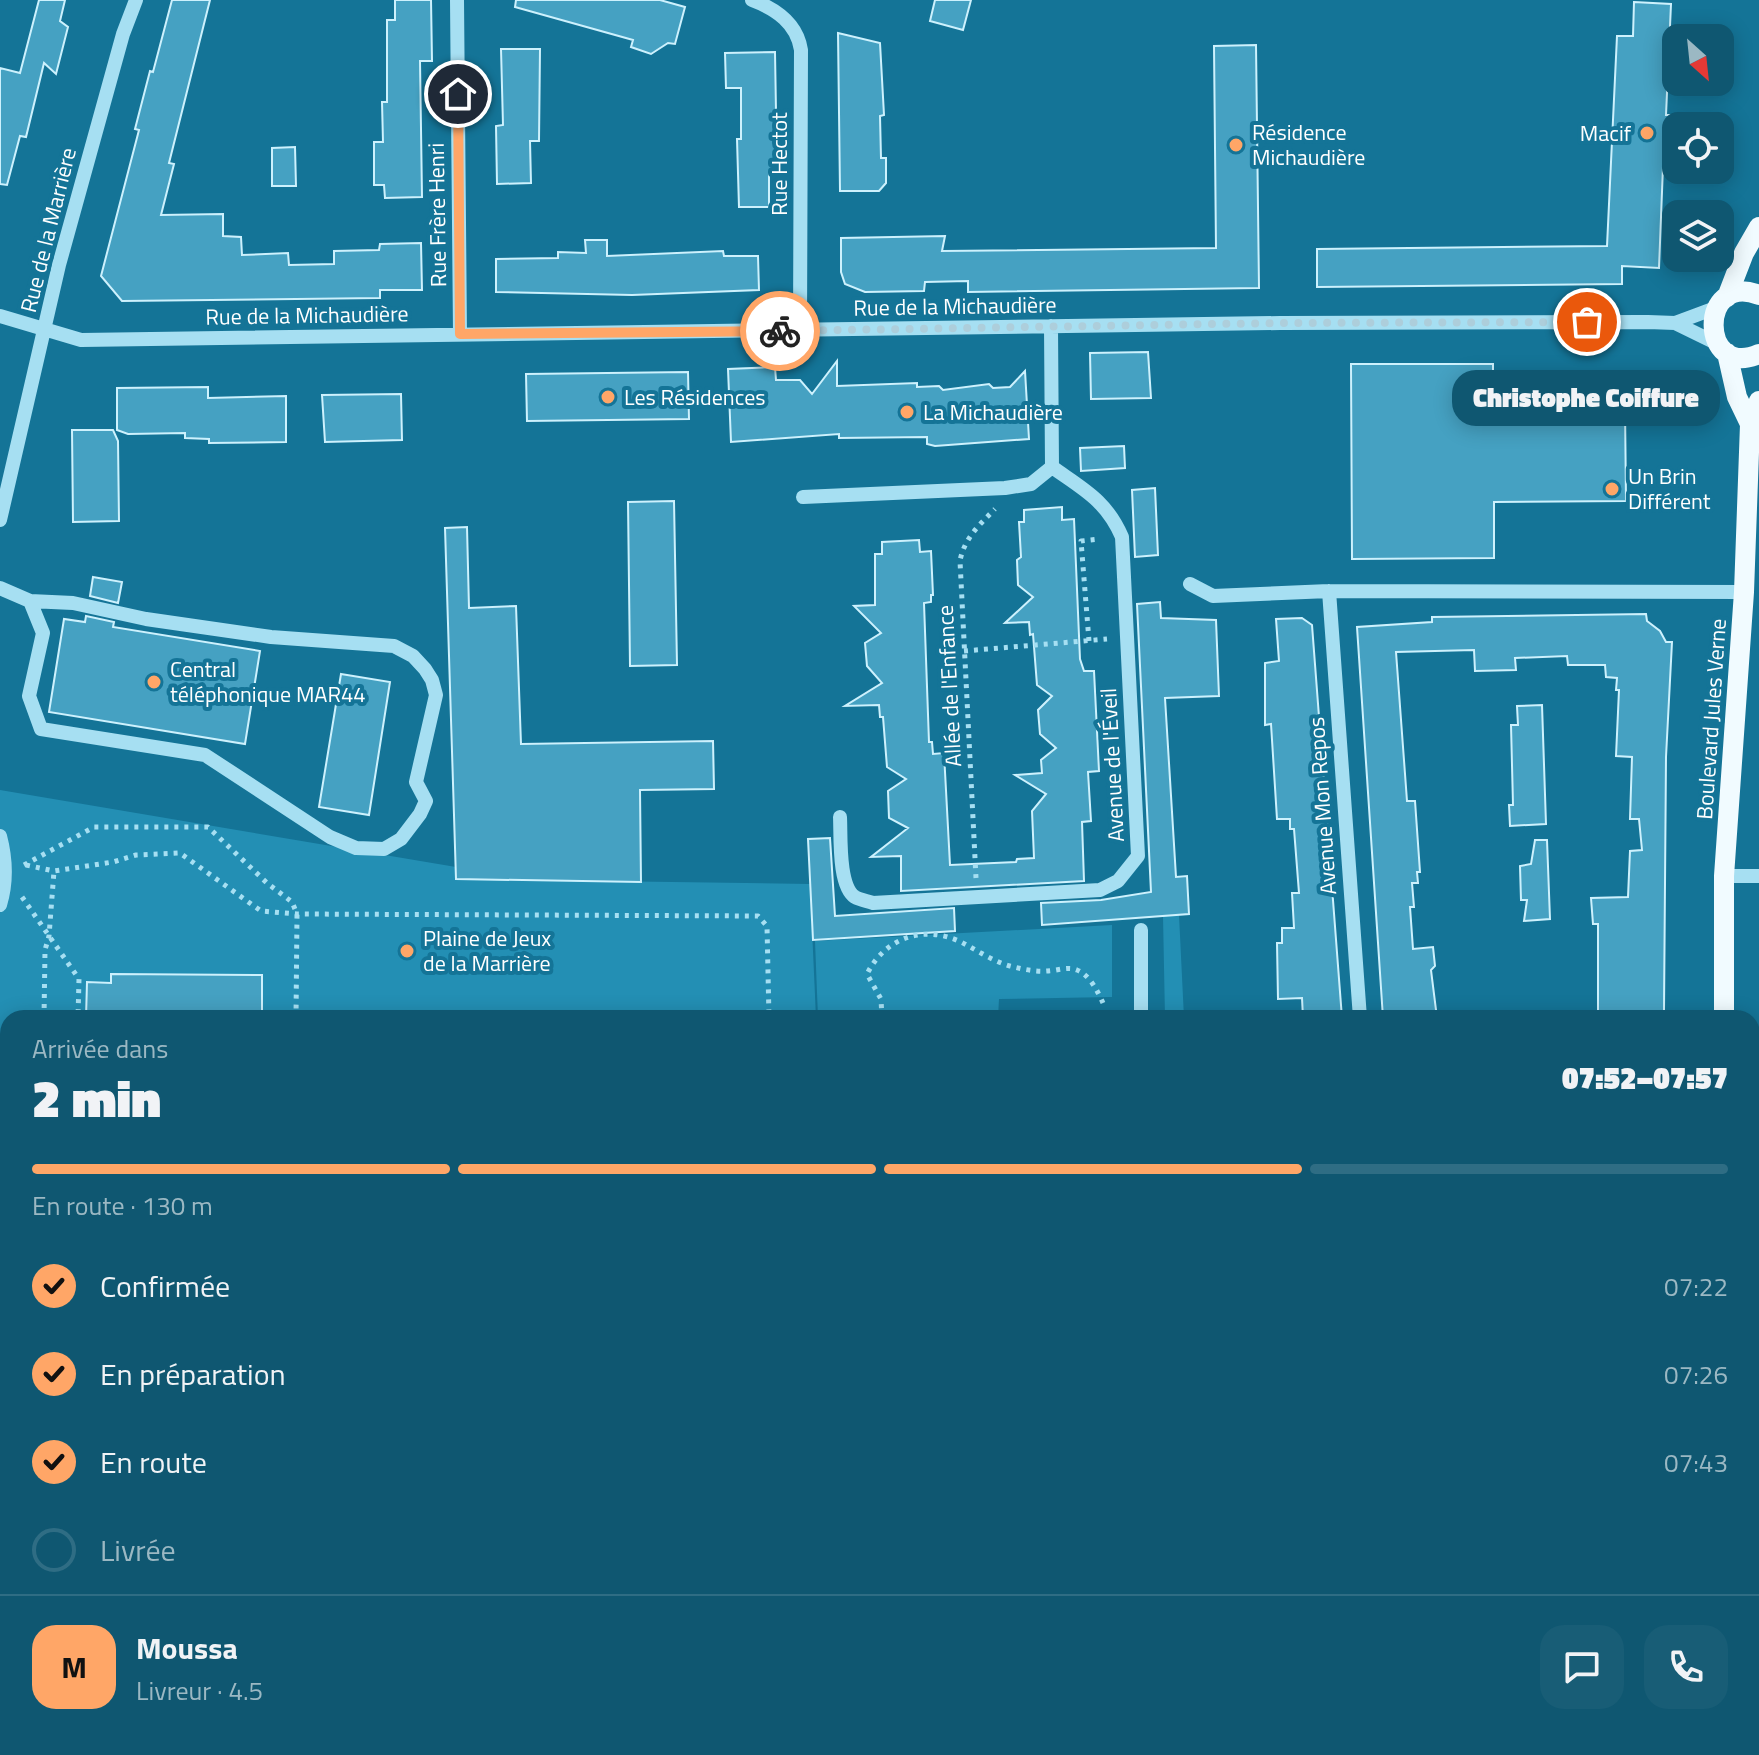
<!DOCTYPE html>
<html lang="fr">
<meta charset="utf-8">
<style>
body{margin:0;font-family:"Titillium Web",sans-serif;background:#185d76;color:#f1f3f6;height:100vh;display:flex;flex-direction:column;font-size:30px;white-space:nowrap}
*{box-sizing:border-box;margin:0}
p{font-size:26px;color:#9bb8c3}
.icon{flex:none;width:44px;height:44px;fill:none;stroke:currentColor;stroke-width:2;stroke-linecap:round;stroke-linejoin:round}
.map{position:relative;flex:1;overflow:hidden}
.side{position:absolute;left:0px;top:1010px;width:1760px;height:746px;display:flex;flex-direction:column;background:#0f5771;border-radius:24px 24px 0 0;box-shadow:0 4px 20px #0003}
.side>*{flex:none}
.needle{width:52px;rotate:153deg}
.controls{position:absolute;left:1662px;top:24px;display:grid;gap:16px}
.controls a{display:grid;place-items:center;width:72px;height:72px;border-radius:16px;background:#0f5771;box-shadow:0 4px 20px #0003;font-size:40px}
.pin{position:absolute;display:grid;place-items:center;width:68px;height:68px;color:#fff;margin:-34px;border:4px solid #fff;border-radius:50%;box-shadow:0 2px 8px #0007}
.courier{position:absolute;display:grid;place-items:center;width:80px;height:80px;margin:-40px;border:6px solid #ffa667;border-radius:50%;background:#fff;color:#222;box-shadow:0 2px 10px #0007}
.bubble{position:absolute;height:56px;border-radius:24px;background:#0f5771;box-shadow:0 4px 20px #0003;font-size:26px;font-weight:800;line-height:56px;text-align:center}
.head em{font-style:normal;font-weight:800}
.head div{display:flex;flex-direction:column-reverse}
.head{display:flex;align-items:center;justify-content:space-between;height:136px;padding:0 32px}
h1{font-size:52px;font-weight:800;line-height:60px}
.bar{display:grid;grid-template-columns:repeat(4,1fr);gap:12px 8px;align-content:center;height:96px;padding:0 32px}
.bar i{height:10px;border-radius:6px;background:#2f6d84}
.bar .current{background:#ffa667}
.bar p{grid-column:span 4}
.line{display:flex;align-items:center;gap:20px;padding:0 32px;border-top:2px solid #2f6d84}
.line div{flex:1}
.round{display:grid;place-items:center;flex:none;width:84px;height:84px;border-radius:24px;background:#185d76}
ol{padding:0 32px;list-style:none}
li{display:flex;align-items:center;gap:24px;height:88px}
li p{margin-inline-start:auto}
li .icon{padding:8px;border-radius:50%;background:#ffa667;color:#111;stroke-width:4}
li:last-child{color:#9bb8c3}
li i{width:44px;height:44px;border:4px solid #2f6d84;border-radius:50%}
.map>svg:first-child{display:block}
.green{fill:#238fb4}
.building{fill:#45a1c2;stroke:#cdf1fd;stroke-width:2}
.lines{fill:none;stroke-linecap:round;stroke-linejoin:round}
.path{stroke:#a6dff2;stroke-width:5;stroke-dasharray:4 6;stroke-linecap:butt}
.minor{stroke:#a6dff2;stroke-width:14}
.major{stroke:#f1fbff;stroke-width:20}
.done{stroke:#adcedb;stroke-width:8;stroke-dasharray:0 14.4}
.route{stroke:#ffa667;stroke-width:10}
.poi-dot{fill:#ffa667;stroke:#147497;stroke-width:3}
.labels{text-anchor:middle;stroke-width:8;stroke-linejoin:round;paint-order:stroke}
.poi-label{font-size:22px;fill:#fff;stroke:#147497;text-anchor:start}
.street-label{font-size:22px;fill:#fff;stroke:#147497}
</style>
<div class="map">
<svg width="1759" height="1755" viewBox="0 0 1759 1755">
<rect width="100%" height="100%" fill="#147497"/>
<path class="green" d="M 0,790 L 456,867 L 457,879 L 810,884 L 816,1018 L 8,1018 L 8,1203 L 0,1203 Z
M 1179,915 L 1184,1018 L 1165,1018 L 1163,916 Z
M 1112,925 L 1112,997 L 999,999 L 998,1018 L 818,1018 L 815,941 Z
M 492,1748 L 546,1748 L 545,1755 L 491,1755 Z"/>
<path class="building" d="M 39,0 L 65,0 L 60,21 L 68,27 L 56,74 L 44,63 L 26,137 L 20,136 L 7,185 L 0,184 L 0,68 L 20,73 Z
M 172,0 L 210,0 L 169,163 L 174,164 L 161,215 L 223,214 L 223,236 L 241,237 L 242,255 L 288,253 L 289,265 L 334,264 L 334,251 L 379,250 L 380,244 L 421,243 L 422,290 L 380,290 L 380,298 L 122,301 L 101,276 L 139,130 L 135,129 L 150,71 L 153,72 Z
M 395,0 L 431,0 L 432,61 L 420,61 L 422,197 L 385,198 L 384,185 L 374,185 L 374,142 L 383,142 L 382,102 L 387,102 L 387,20 L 395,20 Z
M 516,0 L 660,0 L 685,7 L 675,44 L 668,43 L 651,54 L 631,47 L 633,40 L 515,7 Z
M 935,0 L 971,0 L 963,30 L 930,21 Z
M 1634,2 L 1671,4 L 1666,115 L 1670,115 L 1669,142 L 1664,141 L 1659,268 L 1622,266 L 1622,284 L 1317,287 L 1317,249 L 1607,246 L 1617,36 L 1633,36 Z
M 838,33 L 880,43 L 884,115 L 880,116 L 881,158 L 886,158 L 886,183 L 879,191 L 840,191 Z
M 1256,45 L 1259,288 L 968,292 L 968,281 L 925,282 L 924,291 L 865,292 L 845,284 L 841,272 L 841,238 L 945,236 L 942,251 L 1216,248 L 1214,46 Z
M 501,49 L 540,49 L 539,141 L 530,141 L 531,183 L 497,184 L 496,126 L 503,125 Z
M 775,52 L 777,171 L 769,172 L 769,207 L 739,207 L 737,139 L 741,139 L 741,88 L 726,88 L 725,53 Z
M 295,147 L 296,186 L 272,186 L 272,148 Z
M 585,240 L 607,240 L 607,256 L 723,251 L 724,256 L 758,256 L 759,290 L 632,295 L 496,292 L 496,259 L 558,258 L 558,252 L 586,253 Z
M 1148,352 L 1151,398 L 1091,399 L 1090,353 Z
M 837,361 L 837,386 L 917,383 L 917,387 L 939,386 L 943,390 L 989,384 L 993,388 L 1010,387 L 1025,371 L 1029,439 L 935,446 L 927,444 L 927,437 L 839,438 L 839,434 L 731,442 L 728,369 L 775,367 L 776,380 L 800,380 L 812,394 Z
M 1351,364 L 1493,364 L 1493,409 L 1625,407 L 1626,501 L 1494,502 L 1494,558 L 1352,559 Z
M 688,372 L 689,419 L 527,421 L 526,374 Z
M 208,387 L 208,398 L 286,396 L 286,442 L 209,443 L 209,439 L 185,438 L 185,433 L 128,434 L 117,430 L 117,388 Z
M 401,394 L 402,440 L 325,442 L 322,395 Z
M 72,430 L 113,430 L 118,441 L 119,521 L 73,522 Z
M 1124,446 L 1125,468 L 1081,471 L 1080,448 Z
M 1155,488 L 1158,555 L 1135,557 L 1132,490 Z
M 674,501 L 677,665 L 630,666 L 628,502 Z
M 1062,507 L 1062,520 L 1074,519 L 1080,659 L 1084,671 L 1094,671 L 1099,771 L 1088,772 L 1091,821 L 1082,822 L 1084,881 L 901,891 L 901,856 L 871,857 L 908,828 L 889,818 L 888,791 L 906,779 L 887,767 L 883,717 L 880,717 L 879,705 L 845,706 L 882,683 L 867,666 L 865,643 L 881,633 L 854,606 L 875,605 L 875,554 L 882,554 L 882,542 L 919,540 L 920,552 L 931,551 L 933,595 L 931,595 L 931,602 L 924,603 L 929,742 L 932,742 L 933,754 L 944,753 L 950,865 L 1016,862 L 1017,859 L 1034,858 L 1032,811 L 1046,794 L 1015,775 L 1042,773 L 1041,760 L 1056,748 L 1040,734 L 1038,710 L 1052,696 L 1037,685 L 1033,634 L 1030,635 L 1029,622 L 1005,623 L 1033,597 L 1018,585 L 1017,560 L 1021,557 L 1019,522 L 1024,522 L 1024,510 Z
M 467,527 L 469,608 L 516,606 L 521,744 L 713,741 L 714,789 L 640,790 L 641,882 L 456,879 L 445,528 Z
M 93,577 L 122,582 L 118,603 L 90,596 Z
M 1160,602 L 1161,618 L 1216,620 L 1219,696 L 1165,698 L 1176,877 L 1187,876 L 1189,914 L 1042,925 L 1041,903 L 1101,900 L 1151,892 L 1137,604 Z
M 1646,614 L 1647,621 L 1660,631 L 1666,642 L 1672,642 L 1666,757 L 1664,1011 L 1660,1011 L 1660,1018 L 1607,1018 L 1607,1011 L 1598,1011 L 1598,924 L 1593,924 L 1591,898 L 1628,897 L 1630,851 L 1642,850 L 1639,819 L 1630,819 L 1632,757 L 1616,756 L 1619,690 L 1616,690 L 1617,678 L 1606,677 L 1605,665 L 1568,665 L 1567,656 L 1515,658 L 1516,670 L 1475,671 L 1474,650 L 1396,652 L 1407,801 L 1415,801 L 1420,872 L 1417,872 L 1418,883 L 1412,883 L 1414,907 L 1410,907 L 1413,949 L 1433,947 L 1435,966 L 1431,970 L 1437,1018 L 1383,1018 L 1357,627 L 1432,622 L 1432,617 Z
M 86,616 L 114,622 L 113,627 L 260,651 L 245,744 L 49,712 L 64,619 L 85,622 Z
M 1302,618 L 1312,625 L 1342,1018 L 1303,1018 L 1302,998 L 1278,999 L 1277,943 L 1282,943 L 1282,928 L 1294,928 L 1292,893 L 1299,893 L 1294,829 L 1290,829 L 1290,819 L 1277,819 L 1271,724 L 1265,725 L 1265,663 L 1279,661 L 1276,619 Z
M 341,674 L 390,682 L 369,815 L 319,807 Z
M 1542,705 L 1546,824 L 1510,826 L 1509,805 L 1513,805 L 1511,725 L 1518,725 L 1517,706 Z
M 830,838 L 835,916 L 954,908 L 955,931 L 813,940 L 808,839 Z
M 1535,840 L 1547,840 L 1550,919 L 1524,921 L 1527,900 L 1521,900 L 1520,866 L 1531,864 Z
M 111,974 L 262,975 L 262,1018 L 86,1018 L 87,982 L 111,983 Z"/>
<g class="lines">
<path class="path" d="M 1089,641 L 1081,541 L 1100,539
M 964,651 L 1107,639
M 24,865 L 94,827 L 208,827 L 267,883 L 292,902 L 297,914 L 296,1018
M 26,865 L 54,871 L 113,862 L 136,855 L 180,853 L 261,911 L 297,914 L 758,916 L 767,926 L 769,1018
M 976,878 L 960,561 C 964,539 979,525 995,509
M 22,897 L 79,979 L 78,1018
M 44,1018 L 45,950 L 49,936 L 54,871
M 882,1018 L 881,999 L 867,974 C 885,938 923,924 961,942 C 977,950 992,961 1010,966 C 1022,969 1035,972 1047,971 C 1056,971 1068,966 1077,970 C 1090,975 1098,992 1103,1003
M 0,1044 L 8,1045
M 0,1135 L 8,1135
M 842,1748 L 844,1755
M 932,1748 L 933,1755"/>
<path class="minor" d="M 457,0 L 460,334
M 752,0 C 776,9 797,23 801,50 L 800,330
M 0,316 L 81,340 L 1280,323 L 1648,322 L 1675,323 L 1718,344
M 1675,323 L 1718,307
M 803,497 L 1005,488 L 1031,484 L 1052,467
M 0,520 L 59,265 L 123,34 L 136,0
M 1190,584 L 1213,596 L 1329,591 L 1744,592
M 0,588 L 30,601 L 73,603 L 146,619 L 271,637 L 394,646 L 413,656 L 425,669 L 432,680 L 436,695 L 416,782 L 426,801 L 420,814 L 401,839 L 384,849 L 356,848 L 330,837 L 205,755 L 41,729 L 29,696 L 43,633 L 30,601
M 1329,591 L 1360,1018
M 840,817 C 841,836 838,886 855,897 C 860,900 868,901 873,903 L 1100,890 L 1118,881 L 1138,856 L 1122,537 C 1106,500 1083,489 1052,467 L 1051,326
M 0,836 C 6,859 7,882 0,905
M 1724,876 L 1759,876
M 1141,930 L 1141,1018
M 0,1248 L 8,1242
M 0,1281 L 8,1284
M 1144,1748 L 1145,1755
M 410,1755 L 411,1748
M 569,1755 L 569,1748"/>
<path class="major" d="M 1759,295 C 1698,271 1699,380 1759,354
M 1727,297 L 1744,253 L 1759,227
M 1727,353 L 1737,397 L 1750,424
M 1724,1018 L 1724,876 L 1744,592 L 1750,424 L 1759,401
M 1729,1748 L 1729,1755"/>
</g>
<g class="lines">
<path class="done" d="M 780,331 L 1280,323 L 1587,322"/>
<path class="route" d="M 458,94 L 460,334 L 780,331"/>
</g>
<g class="poi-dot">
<circle cx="1647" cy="133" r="8"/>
<circle cx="1236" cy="145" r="8"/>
<circle cx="608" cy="397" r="8"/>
<circle cx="907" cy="412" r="8"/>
<circle cx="1612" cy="489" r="8"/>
<circle cx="154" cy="682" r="8"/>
<circle cx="407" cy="951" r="8"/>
</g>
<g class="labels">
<g class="poi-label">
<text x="1252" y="140">Résidence<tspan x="1252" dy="25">Michaudière</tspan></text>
<text x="1631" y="141" text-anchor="end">Macif</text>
<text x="624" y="405">Les Résidences</text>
<text x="923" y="420">La Michaudière</text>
<text x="1628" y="484">Un Brin<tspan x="1628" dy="25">Différent</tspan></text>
<text x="170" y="677">Central<tspan x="170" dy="25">téléphonique MAR44</tspan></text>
<text x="423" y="946">Plaine de Jeux<tspan x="423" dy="25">de la Marrière</tspan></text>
</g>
<g class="street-label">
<text transform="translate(779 164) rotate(-90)" y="8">Rue Hectot</text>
<text transform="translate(437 215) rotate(-91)" y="8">Rue Frère Henri</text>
<text transform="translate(48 230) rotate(-76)" y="8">Rue de la Marrière</text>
<text transform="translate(955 306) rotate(-1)" y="8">Rue de la Michaudière</text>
<text transform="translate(307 315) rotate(-1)" y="8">Rue de la Michaudière</text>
<text transform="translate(949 686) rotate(-93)" y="8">Allée de l'Enfance</text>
<text transform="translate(1711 719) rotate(-86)" y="8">Boulevard Jules Verne</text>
<text transform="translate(1112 765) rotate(-93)" y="8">Avenue de l'Éveil</text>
<text transform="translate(1322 806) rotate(-94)" y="8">Avenue Mon Repos</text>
</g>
</g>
</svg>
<div class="controls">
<a><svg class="needle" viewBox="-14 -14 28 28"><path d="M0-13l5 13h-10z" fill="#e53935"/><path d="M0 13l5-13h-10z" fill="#9bb8c3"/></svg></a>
<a><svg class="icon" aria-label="locate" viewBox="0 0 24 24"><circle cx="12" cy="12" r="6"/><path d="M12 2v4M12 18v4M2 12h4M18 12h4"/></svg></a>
<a><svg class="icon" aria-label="layers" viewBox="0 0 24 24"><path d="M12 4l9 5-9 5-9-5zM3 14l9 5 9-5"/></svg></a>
</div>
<div class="pin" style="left:1587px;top:322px;background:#ea580c"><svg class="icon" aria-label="bag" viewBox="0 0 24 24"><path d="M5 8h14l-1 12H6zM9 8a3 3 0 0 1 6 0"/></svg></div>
<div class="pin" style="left:458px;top:94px;background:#1f2937"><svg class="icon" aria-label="home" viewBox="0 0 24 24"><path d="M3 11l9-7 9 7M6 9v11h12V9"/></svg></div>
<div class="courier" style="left:780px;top:331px"><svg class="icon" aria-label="bike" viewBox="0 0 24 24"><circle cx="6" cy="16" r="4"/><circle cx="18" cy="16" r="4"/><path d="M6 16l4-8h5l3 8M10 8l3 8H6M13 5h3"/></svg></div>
<div class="bubble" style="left:1452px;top:370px;width:268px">Christophe Coiffure</div>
<section class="side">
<div class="head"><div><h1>2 min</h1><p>Arrivée dans</p></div><em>07:52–07:57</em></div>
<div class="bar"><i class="current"></i><i class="current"></i><i class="current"></i><i></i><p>En route · 130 m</p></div>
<ol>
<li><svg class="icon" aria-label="check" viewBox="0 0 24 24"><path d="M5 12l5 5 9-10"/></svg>Confirmée<p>07:22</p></li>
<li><svg class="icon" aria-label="check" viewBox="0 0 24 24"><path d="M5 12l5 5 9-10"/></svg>En préparation<p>07:26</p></li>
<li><svg class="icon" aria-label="check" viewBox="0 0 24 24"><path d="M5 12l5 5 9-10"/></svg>En route<p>07:43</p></li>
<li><i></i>Livrée</li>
</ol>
<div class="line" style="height:144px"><b class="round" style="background:#ffa667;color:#111">M</b><div><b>Moussa</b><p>Livreur · 4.5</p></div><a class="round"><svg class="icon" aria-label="chat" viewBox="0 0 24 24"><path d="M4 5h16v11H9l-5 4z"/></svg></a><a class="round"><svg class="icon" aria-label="phone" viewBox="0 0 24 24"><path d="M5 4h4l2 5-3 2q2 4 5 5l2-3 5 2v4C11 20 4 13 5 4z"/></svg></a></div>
</section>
</div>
